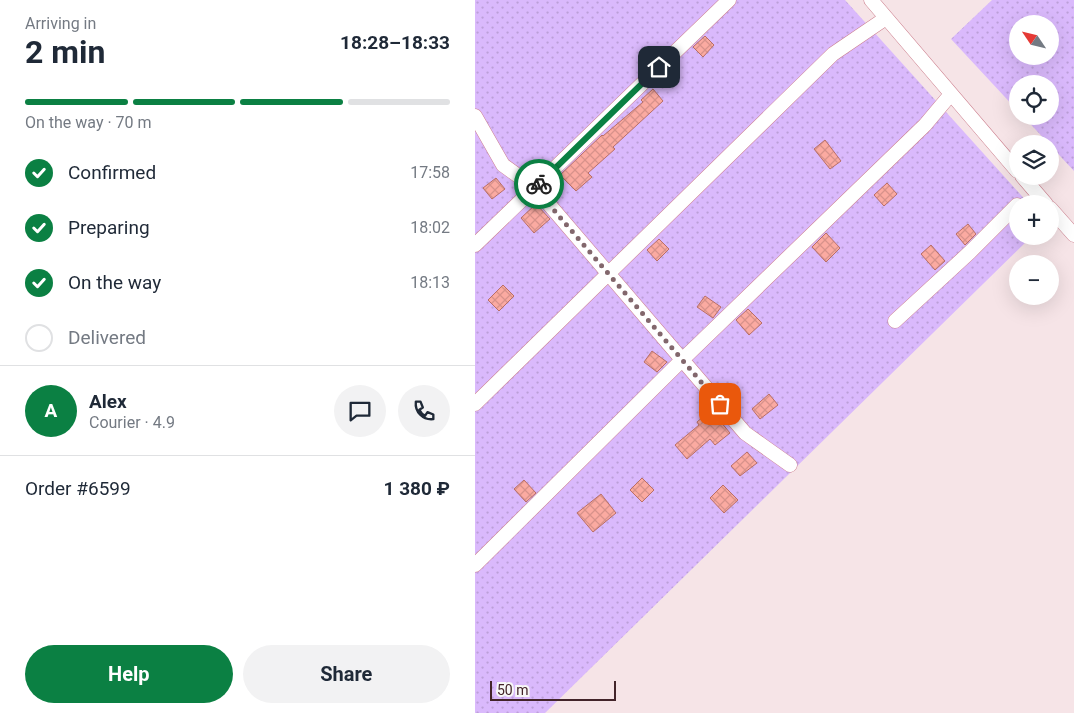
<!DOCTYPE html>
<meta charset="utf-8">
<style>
body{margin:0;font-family:Roboto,sans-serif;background:#f2f2f3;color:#1f2937;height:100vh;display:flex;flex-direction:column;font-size:19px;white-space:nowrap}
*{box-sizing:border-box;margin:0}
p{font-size:16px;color:#747a83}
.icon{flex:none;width:28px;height:28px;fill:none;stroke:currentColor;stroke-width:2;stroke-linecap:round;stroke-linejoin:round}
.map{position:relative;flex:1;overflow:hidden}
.panel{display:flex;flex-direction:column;background:#fff;width:475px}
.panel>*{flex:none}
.needle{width:32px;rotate:305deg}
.buttons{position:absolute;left:534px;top:15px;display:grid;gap:10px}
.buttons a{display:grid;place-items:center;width:50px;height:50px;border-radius:50%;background:#fff;box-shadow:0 5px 20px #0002;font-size:25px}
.scale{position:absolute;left:15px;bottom:12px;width:126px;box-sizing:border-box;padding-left:5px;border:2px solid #43242a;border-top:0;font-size:14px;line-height:18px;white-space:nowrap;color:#43242a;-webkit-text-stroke:4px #f7f7f7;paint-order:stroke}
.pin{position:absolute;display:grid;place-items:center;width:42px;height:42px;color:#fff;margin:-21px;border-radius:10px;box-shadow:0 2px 8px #0006}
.courier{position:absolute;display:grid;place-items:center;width:50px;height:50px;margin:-25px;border:4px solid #0b8043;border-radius:50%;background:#fff;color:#222;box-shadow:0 1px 6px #0007}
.overview em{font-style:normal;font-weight:700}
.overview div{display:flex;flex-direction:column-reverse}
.overview{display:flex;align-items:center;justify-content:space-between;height:85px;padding:0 25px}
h1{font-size:32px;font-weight:700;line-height:38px}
.bar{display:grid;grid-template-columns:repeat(4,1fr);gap:8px 5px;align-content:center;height:60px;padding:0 25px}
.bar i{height:6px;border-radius:4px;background:#e0e1e3}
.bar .active{background:#0b8043}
.bar p{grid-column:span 4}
.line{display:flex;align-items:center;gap:12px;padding:0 25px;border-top:1px solid #e0e1e3}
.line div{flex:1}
.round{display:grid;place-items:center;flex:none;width:52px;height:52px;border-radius:26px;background:#f2f2f3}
ol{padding:0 25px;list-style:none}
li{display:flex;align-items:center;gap:15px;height:55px}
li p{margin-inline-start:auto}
li .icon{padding:5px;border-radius:50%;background:#0b8043;color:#fff;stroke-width:4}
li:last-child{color:#747a83}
li i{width:28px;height:28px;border:2px solid #e0e1e3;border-radius:50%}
.button{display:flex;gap:10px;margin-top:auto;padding:10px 25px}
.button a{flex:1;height:58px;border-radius:30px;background:#0b8043;color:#fff;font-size:20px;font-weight:700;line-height:58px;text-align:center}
.button a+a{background:#f2f2f3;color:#1f2937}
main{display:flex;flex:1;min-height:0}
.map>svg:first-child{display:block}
.park{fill:url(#park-dots);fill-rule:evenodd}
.building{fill:url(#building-cross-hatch);stroke:#b96e66}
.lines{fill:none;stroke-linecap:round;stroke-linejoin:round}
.street-casing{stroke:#cd808f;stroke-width:15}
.street{stroke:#fff;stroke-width:14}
.done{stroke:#82676c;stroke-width:5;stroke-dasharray:0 9}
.route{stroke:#0b8043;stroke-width:6}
</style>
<main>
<section class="panel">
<div class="overview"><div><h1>2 min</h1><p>Arriving in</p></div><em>18:28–18:33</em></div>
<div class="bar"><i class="active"></i><i class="active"></i><i class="active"></i><i></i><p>On the way · 70 m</p></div>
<ol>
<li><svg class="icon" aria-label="check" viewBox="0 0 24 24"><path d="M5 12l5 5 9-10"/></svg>Confirmed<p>17:58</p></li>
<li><svg class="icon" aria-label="check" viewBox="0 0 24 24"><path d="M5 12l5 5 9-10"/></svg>Preparing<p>18:02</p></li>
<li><svg class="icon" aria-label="check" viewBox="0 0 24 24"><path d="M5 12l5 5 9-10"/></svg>On the way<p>18:13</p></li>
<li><i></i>Delivered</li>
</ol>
<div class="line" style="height:90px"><b class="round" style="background:#0b8043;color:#fff">A</b><div><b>Alex</b><p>Courier · 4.9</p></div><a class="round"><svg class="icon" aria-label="chat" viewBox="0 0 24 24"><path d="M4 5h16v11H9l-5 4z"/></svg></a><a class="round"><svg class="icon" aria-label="phone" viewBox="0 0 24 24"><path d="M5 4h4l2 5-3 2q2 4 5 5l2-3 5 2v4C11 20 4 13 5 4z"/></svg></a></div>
<div class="line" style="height:65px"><div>Order #6599</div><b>1 380 ₽</b></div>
<div class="button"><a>Help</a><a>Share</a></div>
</section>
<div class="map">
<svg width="599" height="713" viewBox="0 0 599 713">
<defs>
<pattern id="park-dots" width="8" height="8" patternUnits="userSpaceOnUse" patternTransform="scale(1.25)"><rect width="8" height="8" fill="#dab9fc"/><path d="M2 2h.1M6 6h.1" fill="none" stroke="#bc9fd8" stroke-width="1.8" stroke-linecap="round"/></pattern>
<pattern id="building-cross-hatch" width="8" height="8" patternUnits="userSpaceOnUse" patternTransform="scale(1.25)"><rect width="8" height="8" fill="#fbaaa1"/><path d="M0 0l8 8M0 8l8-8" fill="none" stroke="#d8928b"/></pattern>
</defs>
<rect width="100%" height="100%" fill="#f6e4e7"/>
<path class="park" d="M 0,0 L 370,0 L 554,204 L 542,204 L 542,236 L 557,236 L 70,713 L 0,713 Z
M 517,0 L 599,0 L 599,171 L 548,116 L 575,116 L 575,84 L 542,84 L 542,110 L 476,39 ZM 542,24 L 575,24 L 575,56 L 542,56 Z"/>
<path class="building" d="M 230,36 L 239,45 L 228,57 L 218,47 Z
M 178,89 L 188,101 L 138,147 L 140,149 L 113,173 L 117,177 L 101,191 L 85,175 L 127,135 L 128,136 L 168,102 L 166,100 Z
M 350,140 L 366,161 L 355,169 L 339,149 Z
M 21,178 L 30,189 L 17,199 L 8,188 Z
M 412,183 L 422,194 L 409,206 L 399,195 Z
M 61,204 L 75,219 L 59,233 L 46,218 Z
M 493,224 L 501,234 L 490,245 L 481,234 Z
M 351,233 L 365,248 L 351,262 L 337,247 Z
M 184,239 L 194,249 L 182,261 L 172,250 Z
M 456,245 L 470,261 L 460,270 L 446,254 Z
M 28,285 L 39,296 L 24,311 L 13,300 Z
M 230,296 L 246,307 L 238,318 L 222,307 Z
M 273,309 L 287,323 L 274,335 L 261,320 Z
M 177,351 L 192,362 L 182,372 L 169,362 Z
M 294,394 L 303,405 L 285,419 L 277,409 Z
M 236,410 L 255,433 L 240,445 L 235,439 L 212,459 L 200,445 L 224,425 L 222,422 Z
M 272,452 L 282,463 L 265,476 L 256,466 Z
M 167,478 L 179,490 L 167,502 L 155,490 Z
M 49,480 L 61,493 L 51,502 L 39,489 Z
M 248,485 L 263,500 L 249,513 L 235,498 Z
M 126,494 L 141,513 L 118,532 L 102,513 Z"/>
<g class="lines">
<defs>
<path id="street" d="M 396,0 L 542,171
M 0,116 L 28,165 L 60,188 L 270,433 L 315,465
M 547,176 L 571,204
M 575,208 L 599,235
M 0,245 L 254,0
M 420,321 L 495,252 L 542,205
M 0,404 L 358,54 L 411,18
M 0,565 L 207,360 L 450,125 L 476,94"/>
</defs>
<use href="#street" class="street-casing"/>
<use href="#street" class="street"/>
</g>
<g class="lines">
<path class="done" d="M 64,184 L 60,188 L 245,404"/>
<path class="route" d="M 64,184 L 184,67"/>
</g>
</svg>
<div class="buttons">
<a><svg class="needle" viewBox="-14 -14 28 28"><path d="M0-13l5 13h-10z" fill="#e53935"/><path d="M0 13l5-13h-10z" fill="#747a83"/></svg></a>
<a><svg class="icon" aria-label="locate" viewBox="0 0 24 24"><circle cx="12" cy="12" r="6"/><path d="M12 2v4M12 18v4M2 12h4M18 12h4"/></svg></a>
<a><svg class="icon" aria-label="layers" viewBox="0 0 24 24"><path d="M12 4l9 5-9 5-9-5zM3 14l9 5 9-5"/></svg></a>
<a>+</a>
<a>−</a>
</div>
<div class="scale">50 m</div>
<div class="pin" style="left:245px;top:404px;background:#ea580c"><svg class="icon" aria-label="bag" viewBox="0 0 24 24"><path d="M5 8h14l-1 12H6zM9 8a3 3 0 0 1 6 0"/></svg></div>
<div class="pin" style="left:184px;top:67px;background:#1f2937"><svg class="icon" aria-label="home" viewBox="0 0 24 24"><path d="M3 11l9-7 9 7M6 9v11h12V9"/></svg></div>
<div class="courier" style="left:64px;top:184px"><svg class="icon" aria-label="bike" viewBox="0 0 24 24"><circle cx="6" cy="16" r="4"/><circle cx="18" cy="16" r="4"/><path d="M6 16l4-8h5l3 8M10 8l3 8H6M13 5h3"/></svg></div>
</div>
</main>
